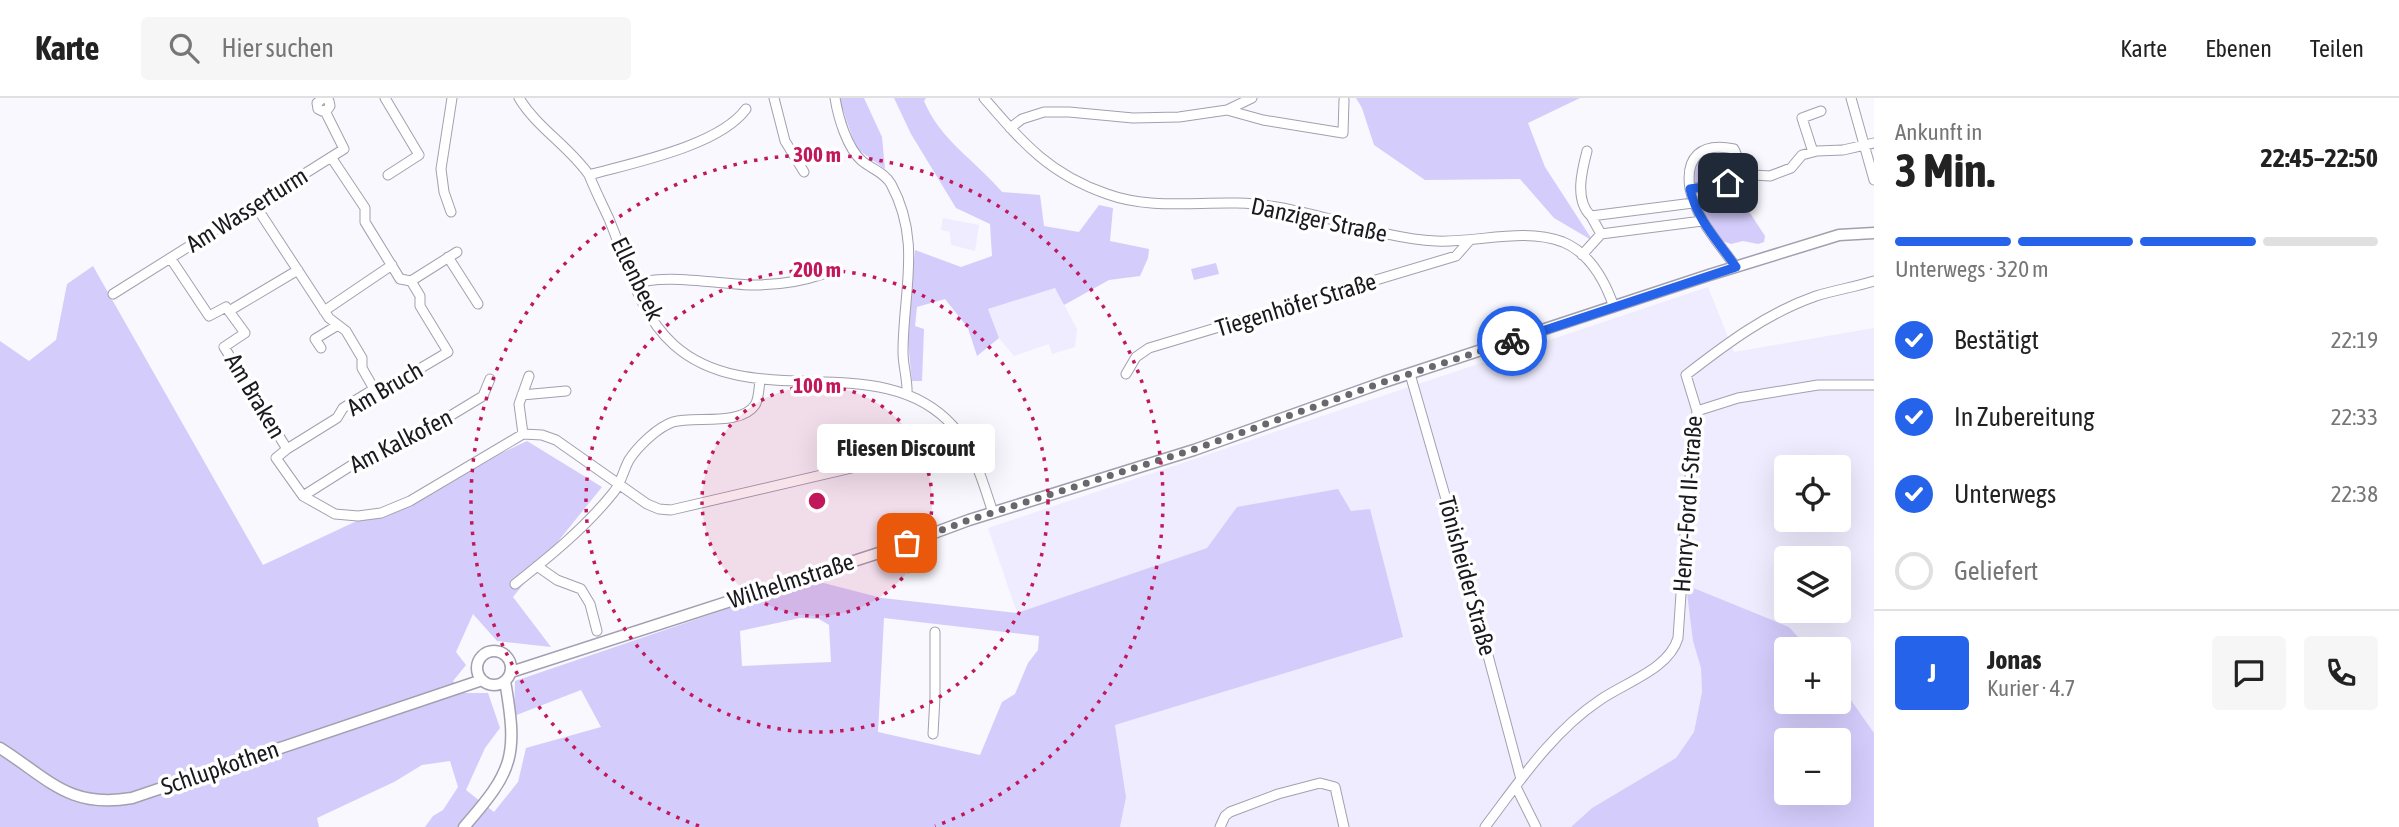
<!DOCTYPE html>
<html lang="de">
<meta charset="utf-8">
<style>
body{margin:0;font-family:"Asap Condensed",sans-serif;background:#f6f6f6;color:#222;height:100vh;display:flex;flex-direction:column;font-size:26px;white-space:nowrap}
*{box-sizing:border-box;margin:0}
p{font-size:23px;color:#767676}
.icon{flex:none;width:38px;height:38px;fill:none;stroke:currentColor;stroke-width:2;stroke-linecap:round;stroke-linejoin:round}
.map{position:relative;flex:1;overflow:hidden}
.side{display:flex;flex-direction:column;background:#fff;width:525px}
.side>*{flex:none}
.buttons{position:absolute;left:1774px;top:357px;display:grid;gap:14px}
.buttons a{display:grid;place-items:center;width:77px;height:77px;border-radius:7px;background:#fff;box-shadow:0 7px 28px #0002;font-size:35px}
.pin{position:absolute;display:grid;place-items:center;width:60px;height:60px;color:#fff;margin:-30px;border-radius:14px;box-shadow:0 4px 10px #0006}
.courier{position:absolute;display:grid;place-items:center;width:70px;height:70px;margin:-35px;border:5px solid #2563eb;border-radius:50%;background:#fff;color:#222;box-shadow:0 2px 9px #0007}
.bubble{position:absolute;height:49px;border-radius:7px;background:#fff;box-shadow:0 7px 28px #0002;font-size:23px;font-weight:700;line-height:49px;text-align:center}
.summary em{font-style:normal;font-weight:700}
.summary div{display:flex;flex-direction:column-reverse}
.summary{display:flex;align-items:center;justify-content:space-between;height:119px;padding:0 21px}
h1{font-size:46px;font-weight:700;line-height:52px}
.bar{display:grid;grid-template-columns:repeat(4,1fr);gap:10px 7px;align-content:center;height:84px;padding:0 21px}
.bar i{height:9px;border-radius:5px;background:#e0e0e0}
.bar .active{background:#2563eb}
.bar p{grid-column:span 4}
.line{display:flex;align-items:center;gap:18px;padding:0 21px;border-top:2px solid #e0e0e0}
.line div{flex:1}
.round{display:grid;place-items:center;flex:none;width:74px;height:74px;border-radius:7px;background:#f6f6f6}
ol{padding:0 21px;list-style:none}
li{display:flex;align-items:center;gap:21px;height:77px}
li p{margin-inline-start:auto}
li .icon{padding:7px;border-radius:50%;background:#2563eb;color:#fff;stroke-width:4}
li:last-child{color:#767676}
li i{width:38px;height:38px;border:4px solid #e0e0e0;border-radius:50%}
header{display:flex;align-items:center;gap:42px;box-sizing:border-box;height:98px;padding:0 35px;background:#fff;border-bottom:2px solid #e0e0e0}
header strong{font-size:33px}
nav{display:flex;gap:38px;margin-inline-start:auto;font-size:24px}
.search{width:490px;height:63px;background:#f6f6f6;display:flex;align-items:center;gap:18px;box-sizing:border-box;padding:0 24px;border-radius:7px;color:#767676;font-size:26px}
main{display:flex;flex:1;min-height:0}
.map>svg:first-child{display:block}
.built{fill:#eeecfe;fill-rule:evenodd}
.green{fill:#d4ccfb;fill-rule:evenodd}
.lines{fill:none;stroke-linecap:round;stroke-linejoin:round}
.minor-casing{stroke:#a2a0af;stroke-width:11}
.major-casing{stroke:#a2a0af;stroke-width:13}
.minor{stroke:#fff;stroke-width:9}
.major{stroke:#fff;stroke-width:10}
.done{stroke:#68676d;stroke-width:7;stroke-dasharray:0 12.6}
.route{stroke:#2563eb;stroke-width:9}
.ring{fill:none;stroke:#c2185b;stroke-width:3.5;stroke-dasharray:3.5 7}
.labels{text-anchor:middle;stroke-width:7;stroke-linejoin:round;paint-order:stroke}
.street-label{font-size:24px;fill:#1a191f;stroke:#fff}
.centre{fill:#c2185b;stroke:#fff;stroke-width:3.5}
.ring-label{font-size:21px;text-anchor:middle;font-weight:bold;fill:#c2185b;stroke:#fff;stroke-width:7;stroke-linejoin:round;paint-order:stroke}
</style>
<header>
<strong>Karte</strong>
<div class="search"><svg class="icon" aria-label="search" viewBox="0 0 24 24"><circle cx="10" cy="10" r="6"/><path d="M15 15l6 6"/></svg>Hier suchen</div>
<nav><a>Karte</a><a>Ebenen</a><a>Teilen</a></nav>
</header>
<main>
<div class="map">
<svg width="1874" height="729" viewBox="0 0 1874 729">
<rect width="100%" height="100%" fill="#f8f8fe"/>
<path class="built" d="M 943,120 L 979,127 L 975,153 L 951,147 L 950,134 L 941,132 Z
M 1708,189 L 1734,254 L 1874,230 L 1874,635 L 1839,585 L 1839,551 L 1809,551 L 1789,529 L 1687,488 L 1693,543 L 1701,569 L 1702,594 L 1694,634 L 1676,660 L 1592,710 L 1571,729 L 1120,729 L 1126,698 L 1115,627 L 1403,539 L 1351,413 L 1238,409 L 1207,450 L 1017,515 L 988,430 ZM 1787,369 L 1839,369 L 1839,422 L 1787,422 ZM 1787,460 L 1839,460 L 1839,513 L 1787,513 Z
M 1055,190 L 1077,231 L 1075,249 L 1052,256 L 1049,246 L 1014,258 L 999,240 L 988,211 Z"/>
<path class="green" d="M 839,0 L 864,0 L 882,39 L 885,71 L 856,50 Z
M 894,0 L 926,0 L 924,3 C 940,42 976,63 1002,94 L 1040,97 L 1044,128 L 1079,134 L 1099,107 L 1113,110 L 1110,143 L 1149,151 L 1148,160 L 1140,178 L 1109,182 L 1064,207 L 1055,190 L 988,211 L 999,240 L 977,258 L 968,230 L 945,201 L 917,209 L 915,228 L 924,231 L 922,283 L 912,283 L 907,234 L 915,152 L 961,169 L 992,158 L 990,126 L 956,110 L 911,36 Z
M 1356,0 L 1580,0 L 1528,25 L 1545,69 L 1593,143 L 1554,120 L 1520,81 L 1425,82 L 1374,47 L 1362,10 Z
M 1726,54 L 1733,56 L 1739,75 L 1736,80 L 1691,86 L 1690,71 L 1698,60 Z
M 1752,81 L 1754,88 L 1746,103 L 1748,112 L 1765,138 L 1764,144 L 1758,146 L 1743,143 L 1731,146 L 1722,143 L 1702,112 L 1705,111 L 1708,93 L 1733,89 Z
M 1216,165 L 1219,176 L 1194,182 L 1191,171 Z
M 93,168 L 263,467 L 527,343 L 602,389 L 513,499 L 551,549 L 497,543 L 473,516 L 456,554 L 466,567 L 453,583 L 464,595 L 488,595 L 500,630 L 485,650 L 466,692 L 494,714 L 518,684 L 526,650 L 601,629 L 581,592 L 514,618 L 515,583 L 812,482 L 882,500 L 1017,515 L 1207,450 L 1237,409 L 1338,391 L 1351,413 L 1370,411 L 1403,539 L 1115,627 L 1126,699 L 1120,729 L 425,729 L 433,718 L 443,712 L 458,689 L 450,663 L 422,667 L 394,684 L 317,720 L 319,729 L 0,729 L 0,243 L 29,263 L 56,242 L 67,186 ZM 800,520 L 819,521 L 829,527 L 831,564 L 742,568 L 740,533 ZM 884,520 L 1039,538 L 1038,552 L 1028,565 L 1015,596 L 1002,604 L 980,657 L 878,634 Z
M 1686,487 L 1789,529 L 1809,551 L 1787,551 L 1787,604 L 1839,604 L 1839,585 L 1874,635 L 1874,729 L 1571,729 L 1592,710 L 1676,660 L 1694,634 L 1702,594 L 1701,570 L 1693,543 ZM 1787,642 L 1839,642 L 1839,695 L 1787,695 Z"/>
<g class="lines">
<defs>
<path id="minor" d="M 323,0 L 317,5 L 318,11 L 322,13 L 327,12 L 330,8 L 329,3 L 325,0
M 385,0 L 419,57 L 388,77
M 519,0 C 537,30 569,48 589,77 C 595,92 602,106 609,121 C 627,164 638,215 674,247 C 753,317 881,248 953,328 C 973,349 984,387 993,415
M 774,0 L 785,43 L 804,74
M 835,0 C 838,19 847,50 862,63 C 872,71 885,75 891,86 C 922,143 903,194 903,254 C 903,269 908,282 907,297
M 984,0 C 1023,45 1049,76 1107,96 C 1159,115 1217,99 1270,108 C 1327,116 1379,140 1436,143 C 1478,145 1523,129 1563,144 C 1590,155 1605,183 1614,209
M 1851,0 L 1874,82
M 1227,12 L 1252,0
M 1010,30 L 1022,21 L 1044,14 L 1069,14 L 1133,20 L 1179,19 L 1227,12 L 1263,22 L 1343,35 L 1344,2
M 1587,53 C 1582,72 1574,102 1591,118
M 1813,54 L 1802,20 L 1821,13
M 589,77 C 632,65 719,48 746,11
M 1690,91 C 1685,59 1701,44 1734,51 L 1746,79
M 255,107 L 329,220 L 346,233 L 362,260 L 362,270 L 374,291
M 451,114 L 444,94 L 441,71 L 452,0
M 1601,136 L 1702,123
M 1582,157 L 1601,136 L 1591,118 L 1693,105
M 448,159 L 478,206
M 171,161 L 209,218 L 226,209 L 245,235 L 224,249 L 287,351 L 276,360 L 303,398 L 335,416 L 358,418 L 381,415 L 410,403 L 523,336 L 542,337 L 556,342 L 647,406 L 659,411 L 671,412 L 946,348 L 965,347
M 1736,169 C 1718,144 1697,122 1690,91 L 1728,85 L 1754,77 L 1770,78 L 1791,70 L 1802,57 L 1817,53 L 1843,52 L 1874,45
M 411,183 L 457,154
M 635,187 C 658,174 724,187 753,187 C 778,187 800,184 823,176
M 113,196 L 344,51 L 325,13
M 229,213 L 298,172
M 324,213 L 392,167
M 321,250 L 315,241 L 338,227
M 1126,276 L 1136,259 L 1149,250 L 1456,158 L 1470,142
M 1410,276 L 1448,408 L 1521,681
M 522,297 L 566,293
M 1697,313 L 1738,300 L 1818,287 L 1874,287
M 523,336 L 519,306 L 529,278
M 287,351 L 337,320 L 343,310 L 374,291 L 382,293 L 448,254 L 420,208 L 420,198 L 411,183 L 400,181 L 365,124 L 365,110 L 331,59
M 303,398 L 360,362 L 374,361 L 424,330 L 432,329 L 483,298 L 490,281
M 537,468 L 557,482 L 581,491 L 590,506 L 597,533
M 515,486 C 549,459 585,430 613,395 C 621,386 623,373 629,362 C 638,348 658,329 673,324 C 695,318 741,328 755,307 C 759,301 759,289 760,282
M 933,636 L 935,599 L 935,534
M 1516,689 L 1536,729
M 1220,729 L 1225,718 L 1230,714 L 1278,696 L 1320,685 L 1335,689 L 1344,729
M 1485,729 C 1519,684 1552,634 1600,602 C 1626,584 1669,571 1678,540 L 1687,408 L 1697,313 L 1686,277 C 1726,246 1767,215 1816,198 C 1835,192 1855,189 1874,183"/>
<path id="major" d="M477 570a17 17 0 1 1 34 0a17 17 0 1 1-34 0Z
M 511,574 L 888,452 L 969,422 L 1194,352 L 1384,284 L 1709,177 L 1839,137 L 1874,135
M 0,650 C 49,681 69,711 132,700 L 482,582
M 464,729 C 514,672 518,658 505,583"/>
</defs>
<use href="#minor" class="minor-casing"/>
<use href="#major" class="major-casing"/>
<use href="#minor" class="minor"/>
<use href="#major" class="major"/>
</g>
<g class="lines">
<path class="done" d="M 907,445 L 969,422 L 1198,350 L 1384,284 L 1512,243"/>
<path class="route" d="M 1512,243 L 1736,169 C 1718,143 1697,122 1690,91 L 1728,85"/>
</g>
<circle cx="817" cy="403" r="115" fill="#c2185b" fill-opacity=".12"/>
<g class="ring">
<circle cx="817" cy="403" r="115"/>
<circle cx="817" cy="403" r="231"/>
<path d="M699 728A346 346 0 1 1 935 728"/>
</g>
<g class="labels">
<g class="street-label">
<text transform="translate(247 112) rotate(-32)" y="8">Am Wasserturm</text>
<text transform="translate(1319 122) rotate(12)" y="8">Danziger Straße</text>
<text transform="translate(637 181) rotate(64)" y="8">Ellenbeek</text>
<text transform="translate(1296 207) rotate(-17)" y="8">Tiegenhöfer Straße</text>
<text transform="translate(385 291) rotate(-30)" y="8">Am Bruch</text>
<text transform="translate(255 298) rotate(59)" y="8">Am Braken</text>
<text transform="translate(401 343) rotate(-27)" y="8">Am Kalkofen</text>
<text transform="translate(1688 406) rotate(-86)" y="8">Henry-Ford II-Straße</text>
<text transform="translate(1467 478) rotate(75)" y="8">Tönisheider Straße</text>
<text transform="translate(791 483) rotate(-18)" y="8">Wilhelmstraße</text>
<text transform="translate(220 670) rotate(-19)" y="8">Schlupkothen</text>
</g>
</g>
<circle cx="817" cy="403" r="10" class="centre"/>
<g class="ring-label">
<text x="817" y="64">300 m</text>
<text x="817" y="179">200 m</text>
<text x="817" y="295">100 m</text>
</g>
</svg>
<div class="buttons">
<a><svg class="icon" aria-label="locate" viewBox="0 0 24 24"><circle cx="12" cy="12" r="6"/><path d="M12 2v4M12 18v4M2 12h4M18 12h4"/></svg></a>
<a><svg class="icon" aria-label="layers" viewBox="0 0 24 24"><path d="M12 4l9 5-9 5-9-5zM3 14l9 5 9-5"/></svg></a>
<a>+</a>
<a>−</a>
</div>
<div class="pin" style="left:907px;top:445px;background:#ea580c"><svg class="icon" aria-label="bag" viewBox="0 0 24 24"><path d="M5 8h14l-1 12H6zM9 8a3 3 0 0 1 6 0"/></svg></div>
<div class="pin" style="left:1728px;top:85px;background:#1f2937"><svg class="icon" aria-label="home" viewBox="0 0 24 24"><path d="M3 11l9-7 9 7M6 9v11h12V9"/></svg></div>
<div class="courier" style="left:1512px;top:243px"><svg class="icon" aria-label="bike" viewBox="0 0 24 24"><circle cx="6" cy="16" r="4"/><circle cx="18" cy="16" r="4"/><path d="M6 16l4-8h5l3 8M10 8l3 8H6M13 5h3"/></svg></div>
<div class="bubble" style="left:817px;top:326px;width:178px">Fliesen Discount</div>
</div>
<section class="side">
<div class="summary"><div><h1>3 Min.</h1><p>Ankunft in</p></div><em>22:45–22:50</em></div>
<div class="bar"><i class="active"></i><i class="active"></i><i class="active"></i><i></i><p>Unterwegs · 320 m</p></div>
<ol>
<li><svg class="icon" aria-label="check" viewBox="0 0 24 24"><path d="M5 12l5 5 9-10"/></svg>Bestätigt<p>22:19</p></li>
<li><svg class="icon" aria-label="check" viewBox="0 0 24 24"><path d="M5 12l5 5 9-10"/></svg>In Zubereitung<p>22:33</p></li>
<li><svg class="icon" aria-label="check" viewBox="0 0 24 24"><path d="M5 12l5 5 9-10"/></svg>Unterwegs<p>22:38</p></li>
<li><i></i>Geliefert</li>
</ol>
<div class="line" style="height:126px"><b class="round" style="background:#2563eb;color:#fff">J</b><div><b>Jonas</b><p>Kurier · 4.7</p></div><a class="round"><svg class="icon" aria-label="chat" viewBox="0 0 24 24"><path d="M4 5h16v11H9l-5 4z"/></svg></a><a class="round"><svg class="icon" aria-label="phone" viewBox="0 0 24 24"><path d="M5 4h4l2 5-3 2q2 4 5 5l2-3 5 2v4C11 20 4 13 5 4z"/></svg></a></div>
</section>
</main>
